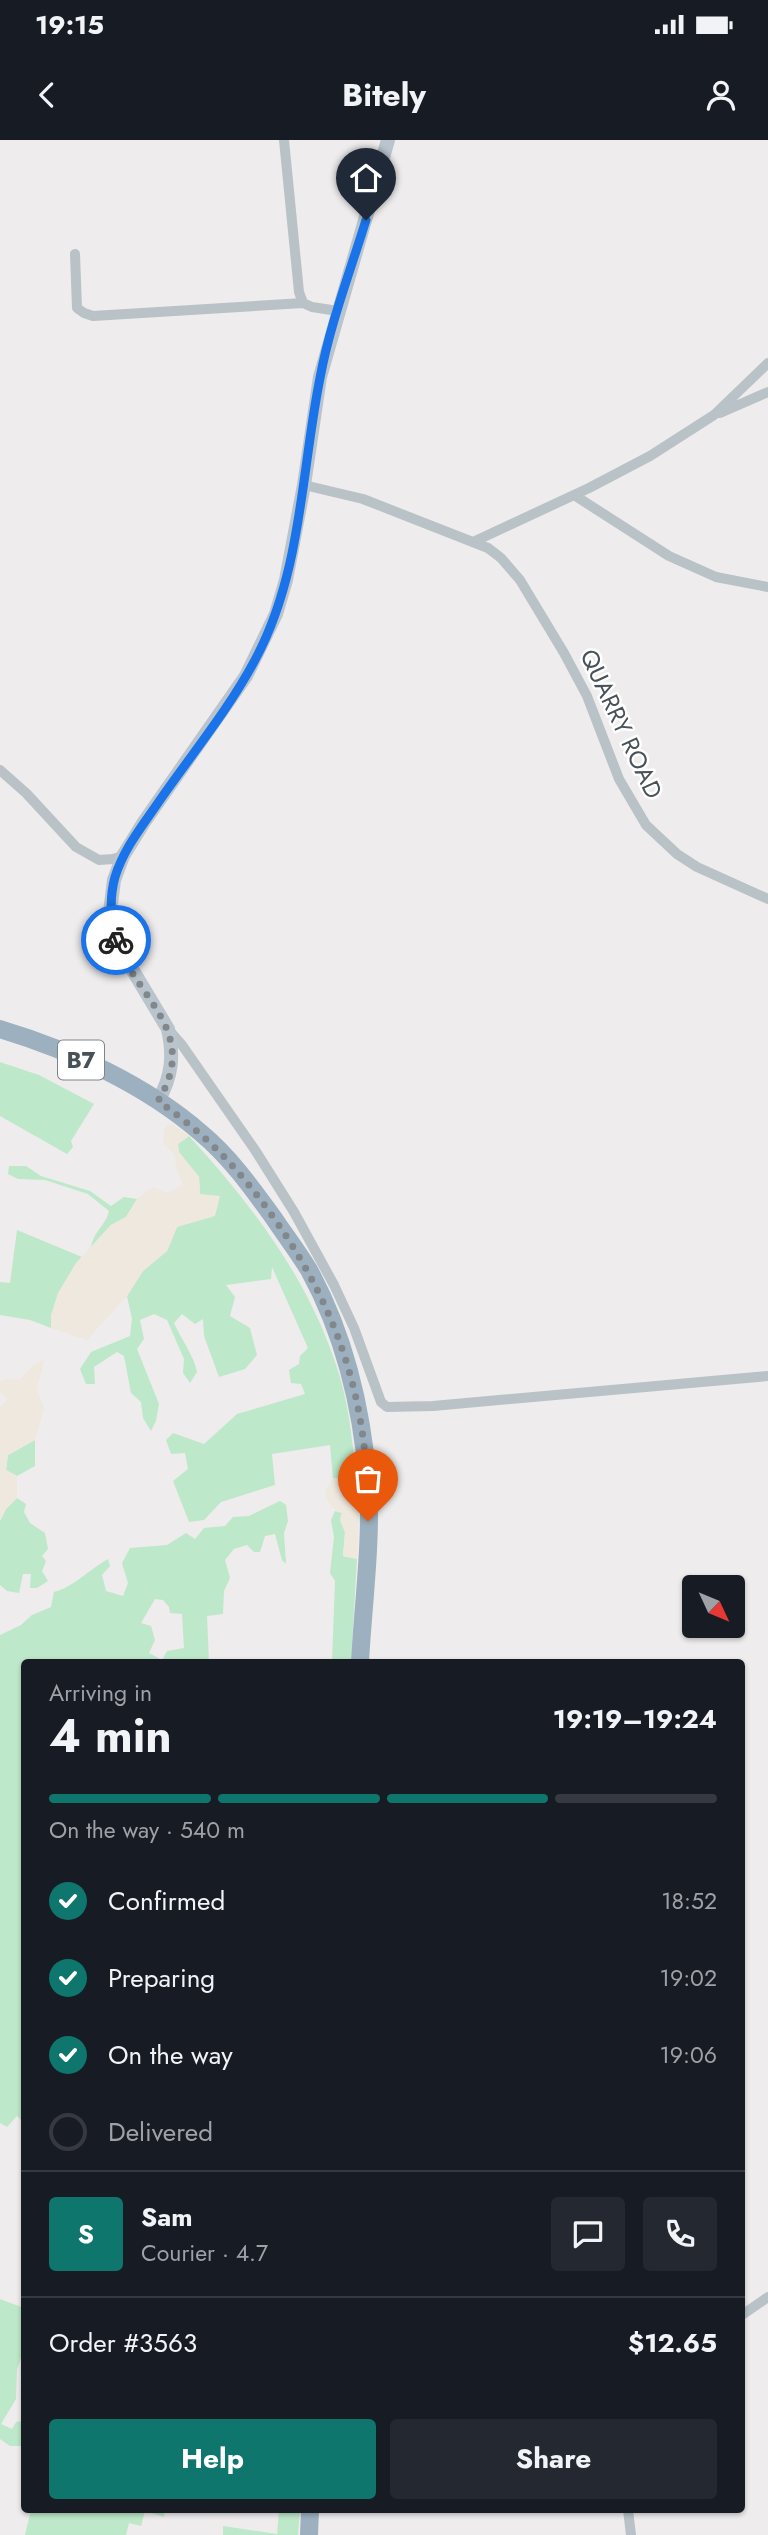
<!DOCTYPE html>
<meta charset="utf-8">
<style>
body{margin:0;font-family:Jost,sans-serif;background:#242831;color:#f1f3f6;height:100vh;display:flex;flex-direction:column;font-size:26px;white-space:nowrap}
*{box-sizing:border-box;margin:0}
p{font-size:23px;color:#9ea1a6}
.icon{flex:none;width:38px;height:38px;fill:none;stroke:currentColor;stroke-width:2;stroke-linecap:round;stroke-linejoin:round}
.map{position:relative;flex:1;overflow:hidden}
.sheet{position:absolute;left:21px;top:1519px;width:724px;height:854px;display:flex;flex-direction:column;background:#171b24;border-radius:7px;box-shadow:0 2px 5px #0004}
.sheet>*{flex:none}
.needle{width:46px;rotate:134deg}
.buttons{position:absolute;left:682px;top:1435px;display:grid;gap:14px}
.buttons a{display:grid;place-items:center;width:63px;height:63px;border-radius:7px;background:#171b24;box-shadow:0 2px 5px #0004;font-size:35px}
.pin{position:absolute;display:grid;place-items:center;width:60px;height:60px;color:#fff;margin:-72px -30px;border-radius:50% 50% 50% 0;rotate:-45deg;box-shadow:0 0 7px #0007}
.pin .icon{rotate:45deg}
.courier{position:absolute;display:grid;place-items:center;width:70px;height:70px;margin:-35px;border:5px solid #1a73e8;border-radius:50%;background:#fff;color:#222;box-shadow:0 2px 9px #0007}
.summary em{font-style:normal;font-weight:700}
.summary div{display:flex;flex-direction:column-reverse}
.summary{display:flex;align-items:center;justify-content:space-between;height:119px;padding:0 28px}
h1{font-size:46px;font-weight:700;line-height:52px}
.bar{display:grid;grid-template-columns:repeat(4,1fr);gap:10px 7px;align-content:center;height:84px;padding:0 28px}
.bar i{height:9px;border-radius:5px;background:#363941}
.bar .active{background:#0f766e}
.bar p{grid-column:span 4}
.line{display:flex;align-items:center;gap:18px;padding:0 28px;border-top:2px solid #363941}
.line div{flex:1}
.round{display:grid;place-items:center;flex:none;width:74px;height:74px;border-radius:7px;background:#242831}
ol{padding:0 28px;list-style:none}
li{display:flex;align-items:center;gap:21px;height:77px}
li p{margin-inline-start:auto}
li .icon{padding:7px;border-radius:50%;background:#0f766e;color:#fff;stroke-width:4}
li:last-child{color:#9ea1a6}
li i{width:38px;height:38px;border:4px solid #363941;border-radius:50%}
.primary-button{display:flex;gap:14px;margin-top:auto;padding:14px 28px}
.primary-button a{flex:1;height:80px;border-radius:7px;background:#0f766e;color:#fff;font-size:28px;font-weight:700;line-height:80px;text-align:center}
.primary-button a+a{background:#242831;color:#f1f3f6}
.status{display:flex;justify-content:space-between;align-items:center;height:49px;padding:0 35px;background:#171b24;direction:ltr}
.status svg{height:19px;fill:currentColor}
header{display:flex;justify-content:space-between;align-items:center;height:91px;padding:0 28px;background:#171b24;font-size:32px;font-weight:700}
.map>svg:first-child{display:block}
.green{fill:#bee8ca;fill-rule:evenodd}
.sand{fill:#efe8de}
.lines{fill:none;stroke-linecap:round;stroke-linejoin:round}
.minor{stroke:#b9c2c7;stroke-width:10}
.secondary{stroke:#b9c4cc;stroke-width:14}
.trunk{stroke:#9cb0bf;stroke-width:18}
.done{stroke:#81878b;stroke-width:7;stroke-dasharray:0 12.6}
.route{stroke:#1a73e8;stroke-width:9}
.labels{text-anchor:middle;stroke-width:5;stroke-linejoin:round;paint-order:stroke}
.shield{fill:#fff;stroke:#7e8589;stroke-width:2}
.shield-label{font-size:23px;font-weight:bold;fill:#475157}
.street-label{font-size:24px;fill:#475157;stroke:#fff}
</style>
<div class="status"><b>19:15</b><svg viewBox="0 0 49 12"><path d="M0 12V9h3v3zM5 12V6h3v6zM10 12V3h3v9zM15 12V0h3v12zM26 1h20v11H26zM47 4h2v5h-2z"/></svg></div>
<header><svg class="icon" aria-label="back" viewBox="0 0 24 24"><path d="M15 5l-7 7 7 7"/></svg>Bitely<svg class="icon" aria-label="person" viewBox="0 0 24 24"><circle cx="12" cy="8" r="4"/><path d="M4 21q1-7 8-7t8 7"/></svg></header>
<div class="map">
<svg width="768" height="2395" viewBox="0 0 768 2395">
<rect width="100%" height="100%" fill="#eeecec"/>
<path class="green" d="M 0,922 L 39,935 L 94,964 L 71,1001 L 73,1007 L 67,1014 L 0,976 Z
M 189,996 C 253,1066 311,1142 339,1234 C 350,1270 353,1308 357,1346 L 340,1338 L 333,1338 L 330,1305 L 272,1314 L 275,1345 L 221,1362 L 204,1380 L 189,1382 L 173,1341 L 188,1329 L 185,1313 L 171,1314 L 166,1300 L 173,1293 L 204,1304 L 237,1274 L 305,1254 L 301,1244 L 291,1243 L 289,1230 L 299,1224 L 300,1216 L 308,1208 L 272,1127 L 271,1139 L 226,1145 L 235,1157 L 230,1176 L 250,1188 L 257,1215 L 245,1229 L 219,1237 L 204,1196 L 203,1179 L 195,1184 L 182,1174 L 174,1183 C 181,1199 194,1216 197,1232 L 190,1243 L 183,1233 L 184,1219 L 167,1180 L 154,1174 L 140,1180 L 144,1199 L 137,1209 L 159,1264 L 156,1281 L 151,1291 L 143,1278 L 141,1262 L 131,1253 L 124,1216 L 117,1212 L 94,1227 L 95,1244 L 86,1244 L 80,1229 L 91,1212 L 130,1196 L 132,1179 L 127,1156 L 143,1131 L 167,1111 L 177,1087 L 200,1054 L 199,1037 L 179,1012 L 178,1004 Z
M 9,1026 L 26,1026 L 41,1036 L 90,1051 L 111,1066 L 124,1057 L 137,1059 L 126,1077 L 111,1085 L 91,1107 C 95,1089 105,1087 109,1071 L 88,1054 L 45,1040 L 18,1039 L 8,1034 Z
M 17,1090 L 82,1117 L 76,1124 L 51,1175 L 51,1188 L 30,1180 L 0,1175 L 0,1142 L 10,1143 Z
M 35,1300 L 35,1326 L 17,1336 L 6,1330 L 8,1315 Z
M 17,1358 L 26,1364 L 24,1372 L 30,1383 L 45,1393 L 48,1409 L 42,1416 L 46,1421 L 42,1431 L 48,1441 L 37,1448 L 30,1448 L 31,1434 L 23,1434 L 19,1453 L 7,1451 L 0,1445 L 0,1381 L 6,1369 Z
M 280,1361 L 286,1365 L 288,1381 L 284,1393 L 286,1424 L 282,1420 L 275,1394 L 265,1396 L 260,1412 L 254,1412 L 247,1405 L 234,1409 L 225,1420 L 230,1438 L 224,1451 L 223,1474 L 207,1476 L 209,1522 L 24,1522 L 24,1983 L 17,1976 L 7,1987 L 0,1983 L 0,1495 L 21,1485 L 32,1475 L 51,1467 L 54,1452 C 72,1448 90,1429 108,1419 L 110,1426 L 102,1435 L 106,1451 L 123,1456 L 128,1443 L 122,1423 L 130,1408 L 167,1405 L 186,1393 L 195,1399 L 204,1388 L 225,1386 L 233,1377 L 249,1376 ZM 155,1459 L 163,1460 L 169,1467 L 170,1473 L 182,1474 L 184,1508 L 167,1511 L 162,1520 L 149,1513 L 155,1500 L 151,1486 L 141,1483 Z
M 335,1371 L 342,1373 L 340,1380 L 345,1392 L 343,1416 L 357,1419 L 351,1522 L 332,1522 L 335,1441 L 330,1433 L 334,1397 L 331,1380 Z
M 0,2159 L 24,2168 L 24,2208 L 17,2230 L 16,2259 L 1,2284 L 12,2289 L 16,2282 L 24,2281 L 24,2306 L 10,2306 L 0,2299 Z
M 31,2370 L 165,2370 L 164,2377 L 145,2371 L 141,2386 L 129,2383 L 126,2395 L 25,2395 Z
M 279,2370 L 300,2370 L 298,2395 L 223,2395 L 223,2386 L 277,2394 Z"/>
<path class="sand" d="M 171,983 L 189,996 L 178,1004 L 179,1013 L 199,1037 L 200,1054 L 220,1056 L 215,1076 L 177,1087 L 167,1111 L 143,1131 L 127,1156 L 87,1200 L 51,1188 L 51,1175 L 58,1153 L 76,1123 L 111,1085 L 126,1077 L 137,1059 L 153,1047 L 166,1053 L 183,1045 L 176,1028 L 175,1015 L 163,1003 L 164,989 Z
M 44,1220 L 37,1248 L 44,1269 L 35,1300 L 8,1315 L 6,1330 L 17,1336 L 17,1358 L 6,1369 L 0,1381 L 0,1267 L 8,1259 L 0,1252 L 0,1242 L 5,1239 L 19,1240 L 35,1224 Z
M 333,1338 L 340,1338 L 357,1346 L 359,1365 L 357,1419 L 343,1416 L 345,1392 L 340,1379 L 342,1373 C 331,1369 328,1363 325,1352 Z"/>
<g class="lines">
<path class="minor" d="M 284,0 L 299,152 L 303,163
M 75,114 L 77,168 L 84,173 L 93,176 L 303,163 L 312,167 L 338,171
M 720,273 L 768,252
M 304,345 L 363,359 L 488,408 L 501,418 L 520,440 L 564,513 L 587,556 L 619,639 L 646,685 L 677,714 L 697,727 L 768,759
M 574,355 L 669,416 L 716,437 L 768,447
M 473,402 L 589,348 L 650,316 L 714,275 L 768,223
M 0,630 L 26,653 L 76,707 L 99,720 L 113,719 L 123,716
M 168,889 L 182,905 L 255,1010 L 294,1072 L 334,1145 L 354,1188 L 381,1262 L 387,1267 L 433,1266 L 768,1236
M 742,2175 L 768,2157
M 628,2370 L 631,2395"/>
<path class="secondary" d="M 158,961 C 172,937 174,916 168,889 L 117,804 L 110,772 L 114,740 L 123,716 L 144,682 L 246,536 L 276,474 L 286,440 L 304,345 L 320,237 L 388,0"/>
<path class="trunk" d="M 0,889 C 70,910 146,945 201,993 C 229,1016 252,1048 273,1077 C 285,1095 298,1112 309,1130 C 345,1196 362,1268 368,1343 C 372,1400 363,1465 360,1522
M 309,2395 L 310,2370"/>
</g>
<g class="lines">
<path class="done" d="M 116,800 C 136,859 201,891 158,961 C 208,996 241,1031 276,1081 C 341,1175 369,1266 368,1381"/>
<path class="route" d="M 116,800 C 110,778 109,759 115,737 C 124,708 143,685 160,660 C 192,614 229,569 255,520 C 302,433 301,332 320,238 C 330,184 350,132 366,80"/>
</g>
<g class="labels">
<rect class="shield" x="58" y="900.5" width="46" height="39" rx="5"/>
<g class="shield-label">
<text x="81" y="928">B7</text>
</g>
<g class="street-label">
<text transform="translate(621 584) rotate(65)" y="8">QUARRY ROAD</text>
</g>
</g>
</svg>
<div class="buttons">
<a><svg class="needle" viewBox="-14 -14 28 28"><path d="M0-13l5 13h-10z" fill="#e53935"/><path d="M0 13l5-13h-10z" fill="#9ea1a6"/></svg></a>
</div>
<div class="pin" style="left:368px;top:1381px;background:#ea580c"><svg class="icon" aria-label="bag" viewBox="0 0 24 24"><path d="M5 8h14l-1 12H6zM9 8a3 3 0 0 1 6 0"/></svg></div>
<div class="pin" style="left:366px;top:80px;background:#1f2937"><svg class="icon" aria-label="home" viewBox="0 0 24 24"><path d="M3 11l9-7 9 7M6 9v11h12V9"/></svg></div>
<div class="courier" style="left:116px;top:800px"><svg class="icon" aria-label="bike" viewBox="0 0 24 24"><circle cx="6" cy="16" r="4"/><circle cx="18" cy="16" r="4"/><path d="M6 16l4-8h5l3 8M10 8l3 8H6M13 5h3"/></svg></div>
<section class="sheet">
<div class="summary"><div><h1>4 min</h1><p>Arriving in</p></div><em>19:19–19:24</em></div>
<div class="bar"><i class="active"></i><i class="active"></i><i class="active"></i><i></i><p>On the way · 540 m</p></div>
<ol>
<li><svg class="icon" aria-label="check" viewBox="0 0 24 24"><path d="M5 12l5 5 9-10"/></svg>Confirmed<p>18:52</p></li>
<li><svg class="icon" aria-label="check" viewBox="0 0 24 24"><path d="M5 12l5 5 9-10"/></svg>Preparing<p>19:02</p></li>
<li><svg class="icon" aria-label="check" viewBox="0 0 24 24"><path d="M5 12l5 5 9-10"/></svg>On the way<p>19:06</p></li>
<li><i></i>Delivered</li>
</ol>
<div class="line" style="height:126px"><b class="round" style="background:#0f766e;color:#fff">S</b><div><b>Sam</b><p>Courier · 4.7</p></div><a class="round"><svg class="icon" aria-label="chat" viewBox="0 0 24 24"><path d="M4 5h16v11H9l-5 4z"/></svg></a><a class="round"><svg class="icon" aria-label="phone" viewBox="0 0 24 24"><path d="M5 4h4l2 5-3 2q2 4 5 5l2-3 5 2v4C11 20 4 13 5 4z"/></svg></a></div>
<div class="line" style="height:91px"><div>Order #3563</div><b>$12.65</b></div>
<div class="primary-button"><a>Help</a><a>Share</a></div>
</section>
</div>
